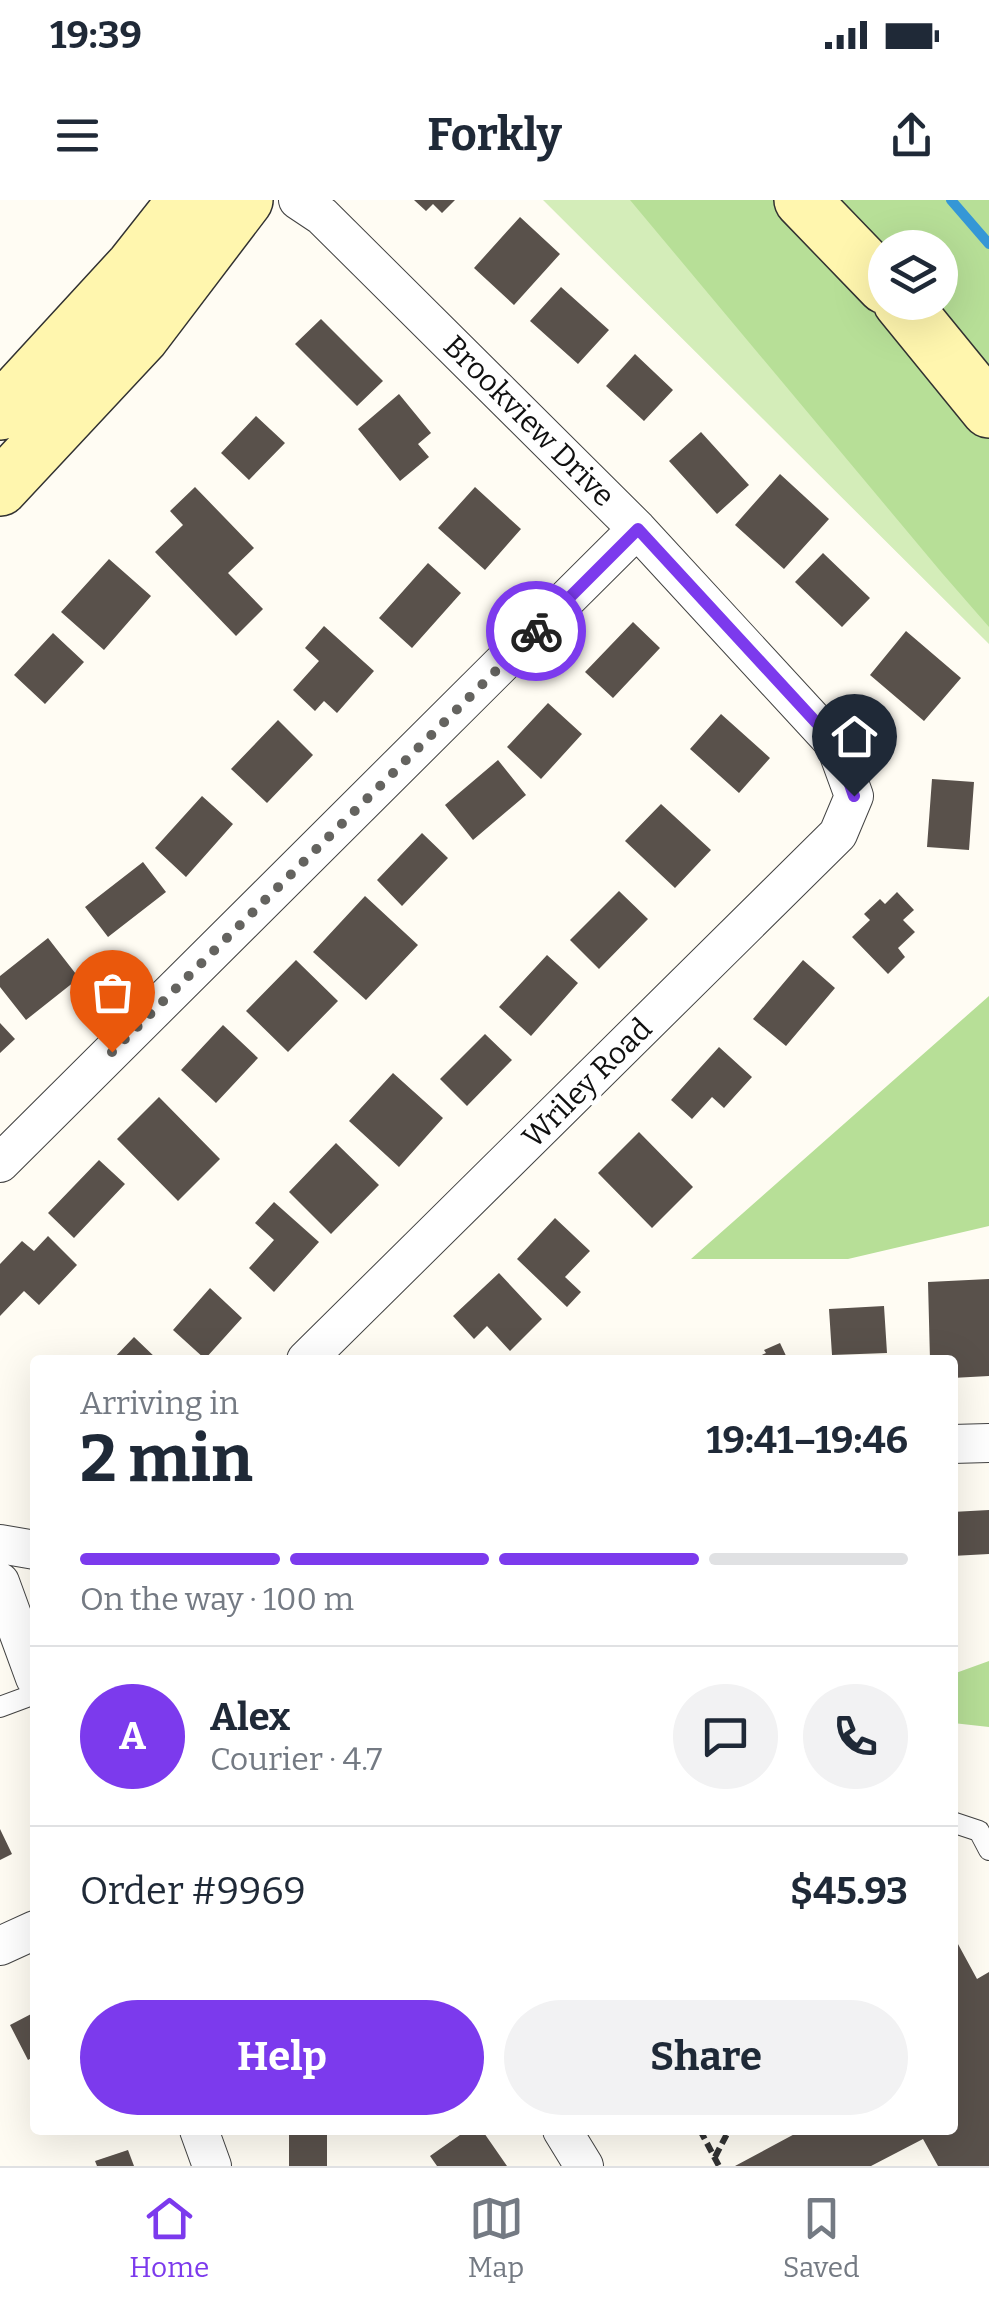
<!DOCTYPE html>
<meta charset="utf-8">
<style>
body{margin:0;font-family:Bitter,serif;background:#f2f2f3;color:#1f2937;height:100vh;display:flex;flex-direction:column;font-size:38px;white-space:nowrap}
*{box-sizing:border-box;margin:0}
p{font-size:32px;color:#747a83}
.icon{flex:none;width:55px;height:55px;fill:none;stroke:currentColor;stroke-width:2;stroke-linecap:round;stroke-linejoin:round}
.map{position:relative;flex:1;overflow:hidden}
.drawer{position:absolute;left:30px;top:1155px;width:928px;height:780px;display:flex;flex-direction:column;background:#fff;border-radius:10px;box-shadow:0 10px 40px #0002}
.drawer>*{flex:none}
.tools{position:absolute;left:868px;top:30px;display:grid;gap:20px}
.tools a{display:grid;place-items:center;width:90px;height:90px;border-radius:50%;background:#fff;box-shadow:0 10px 40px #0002;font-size:50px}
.pin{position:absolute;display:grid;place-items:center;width:85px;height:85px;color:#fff;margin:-102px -42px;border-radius:50% 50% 50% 0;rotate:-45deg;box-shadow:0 0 10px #0007}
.pin .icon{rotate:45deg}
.courier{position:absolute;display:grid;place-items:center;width:100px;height:100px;margin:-50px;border:8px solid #7c3aed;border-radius:50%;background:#fff;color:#222;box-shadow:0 2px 12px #0007}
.headline em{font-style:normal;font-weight:700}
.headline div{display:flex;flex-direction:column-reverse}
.headline{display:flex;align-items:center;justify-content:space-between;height:170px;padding:0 50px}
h1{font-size:65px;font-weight:700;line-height:75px}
.bar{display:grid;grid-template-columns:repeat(4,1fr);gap:15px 10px;align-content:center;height:120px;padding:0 50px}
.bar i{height:12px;border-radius:8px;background:#e0e1e3}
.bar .on{background:#7c3aed}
.bar p{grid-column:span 4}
.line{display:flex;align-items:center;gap:25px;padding:0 50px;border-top:2px solid #e0e1e3}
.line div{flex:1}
.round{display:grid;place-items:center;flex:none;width:105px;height:105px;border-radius:52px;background:#f2f2f3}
.cta{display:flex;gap:20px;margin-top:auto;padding:20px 50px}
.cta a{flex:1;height:115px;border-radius:60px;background:#7c3aed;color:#fff;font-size:40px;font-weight:700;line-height:115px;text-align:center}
.cta a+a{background:#f2f2f3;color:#1f2937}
.status{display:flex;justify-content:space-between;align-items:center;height:70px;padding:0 50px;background:#fff;direction:ltr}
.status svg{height:28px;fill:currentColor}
header{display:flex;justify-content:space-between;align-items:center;height:130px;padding:0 50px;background:#fff;font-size:45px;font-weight:700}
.tab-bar{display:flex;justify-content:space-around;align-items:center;height:140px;border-top:2px solid #e0e1e3;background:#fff;font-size:28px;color:#747a83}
.tab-bar a{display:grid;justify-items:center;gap:5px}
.tab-bar .on{color:#7c3aed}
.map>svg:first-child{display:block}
.green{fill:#d4edb9;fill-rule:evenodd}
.forest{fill:#b7df97;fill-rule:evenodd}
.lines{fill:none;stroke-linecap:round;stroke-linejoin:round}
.stream{stroke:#3597d6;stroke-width:10}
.building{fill:#59514b}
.lane-casing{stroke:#434343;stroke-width:22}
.street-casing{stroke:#434343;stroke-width:40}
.secondary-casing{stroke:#323232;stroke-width:58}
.path{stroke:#323232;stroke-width:6;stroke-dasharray:10 5;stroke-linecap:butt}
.lane{stroke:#fff;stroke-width:20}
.street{stroke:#fff;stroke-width:38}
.secondary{stroke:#fff6ae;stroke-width:55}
.done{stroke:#64635f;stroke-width:10;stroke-dasharray:0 18}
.route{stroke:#7c3aed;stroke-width:12}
.labels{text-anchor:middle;stroke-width:10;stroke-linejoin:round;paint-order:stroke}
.street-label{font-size:30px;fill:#101010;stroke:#fff}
</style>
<div class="status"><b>19:39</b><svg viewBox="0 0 49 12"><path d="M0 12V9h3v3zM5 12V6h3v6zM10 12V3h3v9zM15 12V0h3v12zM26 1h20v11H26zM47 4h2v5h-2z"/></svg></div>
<header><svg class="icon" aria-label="menu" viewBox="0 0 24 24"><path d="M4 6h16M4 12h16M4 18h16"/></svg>Forkly<svg class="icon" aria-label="share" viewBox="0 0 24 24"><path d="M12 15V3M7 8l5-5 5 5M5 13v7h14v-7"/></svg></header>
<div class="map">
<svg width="989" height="1966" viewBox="0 0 989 1966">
<rect width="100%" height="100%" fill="#fffcf3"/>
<path class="green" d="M 543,0 L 989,0 L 989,444 ZM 885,48 L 940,48 L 940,102 L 885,102 Z"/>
<path class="forest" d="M 630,0 L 989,0 L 989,427 L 942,373 ZM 885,48 L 940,48 L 940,102 L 885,102 Z
M 989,796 L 989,1026 L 848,1059 L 691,1059 Z
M 989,1461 L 989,1527 L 953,1523 L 953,1474 Z"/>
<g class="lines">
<path class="stream" d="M 951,0 L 989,44"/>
</g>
<path class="building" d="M 414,0 L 455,0 L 442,13 L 433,4 L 426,11 Z
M 520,17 L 560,54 L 514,105 L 474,68 Z
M 561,87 L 609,130 L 578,164 L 530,121 Z
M 321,119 L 383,181 L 357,206 L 295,144 Z
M 635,154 L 673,190 L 644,221 L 606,186 Z
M 399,194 L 431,233 L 418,244 L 429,257 L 400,281 L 358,229 Z
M 256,216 L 285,243 L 249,280 L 221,253 Z
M 701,232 L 749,285 L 717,314 L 669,261 Z
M 780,274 L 829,319 L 784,369 L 735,325 Z
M 195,287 L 254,348 L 228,373 L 263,409 L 236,436 L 155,352 L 183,325 L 170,311 Z
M 475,287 L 521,329 L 485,370 L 438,328 Z
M 823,353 L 870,398 L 842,427 L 795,382 Z
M 109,359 L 151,396 L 104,450 L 61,412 Z
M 428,363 L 461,393 L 412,448 L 379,418 Z
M 633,422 L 660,448 L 613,498 L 585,472 Z
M 324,426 L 374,471 L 337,513 L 324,501 L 315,511 L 293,490 L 319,461 L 305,448 Z
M 906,431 L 961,478 L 924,521 L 870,475 Z
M 53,433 L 84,462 L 45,504 L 14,475 Z
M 548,503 L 582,534 L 541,579 L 507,547 Z
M 721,514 L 770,558 L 739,593 L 690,549 Z
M 278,520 L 313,555 L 267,603 L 231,569 Z
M 498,560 L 526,595 L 473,640 L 445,605 Z
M 932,579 L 974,582 L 969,650 L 927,647 Z
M 202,596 L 233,624 L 186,677 L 155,648 Z
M 661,604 L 711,650 L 675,688 L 625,641 Z
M 422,633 L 448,658 L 402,706 L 377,680 Z
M 143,662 L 166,692 L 108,737 L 85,707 Z
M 619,691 L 648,719 L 599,769 L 570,740 Z
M 897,692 L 914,710 L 903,720 L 915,732 L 898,748 L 905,757 L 888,774 L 852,737 L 870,720 L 864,714 L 880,699 L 885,704 Z
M 365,696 L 418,745 L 366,800 L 313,752 Z
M 48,738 L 79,778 L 26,820 L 0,787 L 0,776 Z
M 547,755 L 578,783 L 531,836 L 499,807 Z
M 296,760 L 338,801 L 288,852 L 246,811 Z
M 803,760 L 835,788 L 786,846 L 753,819 Z
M 0,823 L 15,839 L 0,853 Z
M 223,825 L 258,858 L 216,903 L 181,870 Z
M 485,834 L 512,860 L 467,906 L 440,879 Z
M 719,847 L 752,877 L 724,908 L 712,897 L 692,919 L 671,900 Z
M 393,873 L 443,918 L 399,967 L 349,921 Z
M 159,897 L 220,959 L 178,1001 L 117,939 Z
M 639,932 L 693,987 L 652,1028 L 598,973 Z
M 336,943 L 379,985 L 331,1034 L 289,992 Z
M 99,960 L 125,984 L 74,1038 L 48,1013 Z
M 274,1002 L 319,1042 L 274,1092 L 249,1068 L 274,1040 L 255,1023 Z
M 555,1018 L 590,1051 L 565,1077 L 581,1092 L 567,1107 L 517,1059 Z
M 48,1036 L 77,1065 L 39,1105 L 24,1091 L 0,1116 L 0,1064 L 22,1041 L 34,1051 Z
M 499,1073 L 542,1119 L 510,1151 L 487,1126 L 474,1139 L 453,1116 Z
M 989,1079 L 989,1176 L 952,1178 L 952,1160 L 930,1160 L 928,1082 Z
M 210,1088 L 242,1118 L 205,1159 L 173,1130 Z
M 884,1106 L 887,1153 L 832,1155 L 829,1109 Z
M 134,1137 L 158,1160 L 112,1160 Z
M 780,1143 L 788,1160 L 750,1160 L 766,1153 L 764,1150 Z
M 989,1310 L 989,1354 L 952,1356 L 952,1312 Z
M 0,1629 L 12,1654 L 0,1660 Z
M 952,1733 L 977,1779 L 989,1772 L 989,1966 L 938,1966 L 923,1939 L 871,1966 L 735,1966 L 802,1930 L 952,1930 Z
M 35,1812 L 35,1856 L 28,1860 L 10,1825 Z
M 289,1930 L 327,1930 L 327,1966 L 289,1966 Z
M 467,1930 L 482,1930 L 507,1966 L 437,1966 L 430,1956 Z
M 128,1950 L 134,1966 L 97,1966 L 95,1961 Z"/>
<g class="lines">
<defs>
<path id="lane" d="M 0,1507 L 35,1494
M 952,1622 L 979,1631 L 989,1650"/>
<path id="street" d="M 298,0 L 322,16 L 637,329 L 835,544 L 854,596 L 838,634 L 306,1160
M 0,963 L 637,329
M 952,1244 L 989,1243
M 0,1344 L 35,1350
M 0,1382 L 35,1478
M 0,1746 L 35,1730
M 199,1930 L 212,1966
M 562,1930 L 584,1966"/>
<path id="secondary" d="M 802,0 L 885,86
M 901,102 L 989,210
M 0,212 L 134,66 L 186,0
M 0,288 L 141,137 L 245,0"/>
</defs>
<use href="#lane" class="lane-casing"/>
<use href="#street" class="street-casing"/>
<use href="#secondary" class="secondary-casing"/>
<path class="path" d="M 952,1654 L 953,1654
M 700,1930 L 719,1966
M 715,1957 L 729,1930"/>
<use href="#lane" class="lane"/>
<use href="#street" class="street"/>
<use href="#secondary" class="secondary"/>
</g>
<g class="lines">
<path class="done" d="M 112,852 L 536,431"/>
<path class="route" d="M 536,431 L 638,329 L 836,544 L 854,596"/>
</g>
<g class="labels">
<g class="street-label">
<text transform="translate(529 221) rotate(45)" y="10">Brookview Drive</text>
<text transform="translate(587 883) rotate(-45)" y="10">Wriley Road</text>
</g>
</g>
</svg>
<div class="tools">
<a><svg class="icon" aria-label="layers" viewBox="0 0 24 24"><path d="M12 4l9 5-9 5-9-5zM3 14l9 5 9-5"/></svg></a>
</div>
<div class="pin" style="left:112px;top:852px;background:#ea580c"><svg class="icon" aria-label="bag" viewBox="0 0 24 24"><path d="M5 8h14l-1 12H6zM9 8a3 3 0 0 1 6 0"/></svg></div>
<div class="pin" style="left:854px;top:596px;background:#1f2937"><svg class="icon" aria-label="home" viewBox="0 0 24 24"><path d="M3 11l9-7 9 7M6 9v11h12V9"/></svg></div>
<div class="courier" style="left:536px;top:431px"><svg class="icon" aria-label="bike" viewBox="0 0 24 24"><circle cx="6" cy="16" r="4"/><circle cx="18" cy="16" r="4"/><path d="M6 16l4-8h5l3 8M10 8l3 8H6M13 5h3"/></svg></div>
<section class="drawer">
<div class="headline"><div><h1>2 min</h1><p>Arriving in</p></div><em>19:41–19:46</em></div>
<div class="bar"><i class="on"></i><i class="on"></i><i class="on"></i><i></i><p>On the way · 100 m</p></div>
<div class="line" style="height:180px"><b class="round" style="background:#7c3aed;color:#fff">A</b><div><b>Alex</b><p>Courier · 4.7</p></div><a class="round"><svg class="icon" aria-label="chat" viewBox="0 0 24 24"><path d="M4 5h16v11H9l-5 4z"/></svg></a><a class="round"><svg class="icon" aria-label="phone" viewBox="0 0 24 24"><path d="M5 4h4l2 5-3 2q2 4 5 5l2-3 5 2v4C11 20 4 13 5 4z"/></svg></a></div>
<div class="line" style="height:130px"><div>Order #9969</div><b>$45.93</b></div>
<div class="cta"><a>Help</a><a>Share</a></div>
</section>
</div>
<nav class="tab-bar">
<a class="on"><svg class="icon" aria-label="home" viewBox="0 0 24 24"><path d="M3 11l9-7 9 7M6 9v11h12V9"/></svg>Home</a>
<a><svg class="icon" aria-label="map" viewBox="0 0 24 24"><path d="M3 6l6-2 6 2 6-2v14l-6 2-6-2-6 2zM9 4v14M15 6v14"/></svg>Map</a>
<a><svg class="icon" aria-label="saved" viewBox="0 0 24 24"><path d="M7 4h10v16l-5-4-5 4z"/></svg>Saved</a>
</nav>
